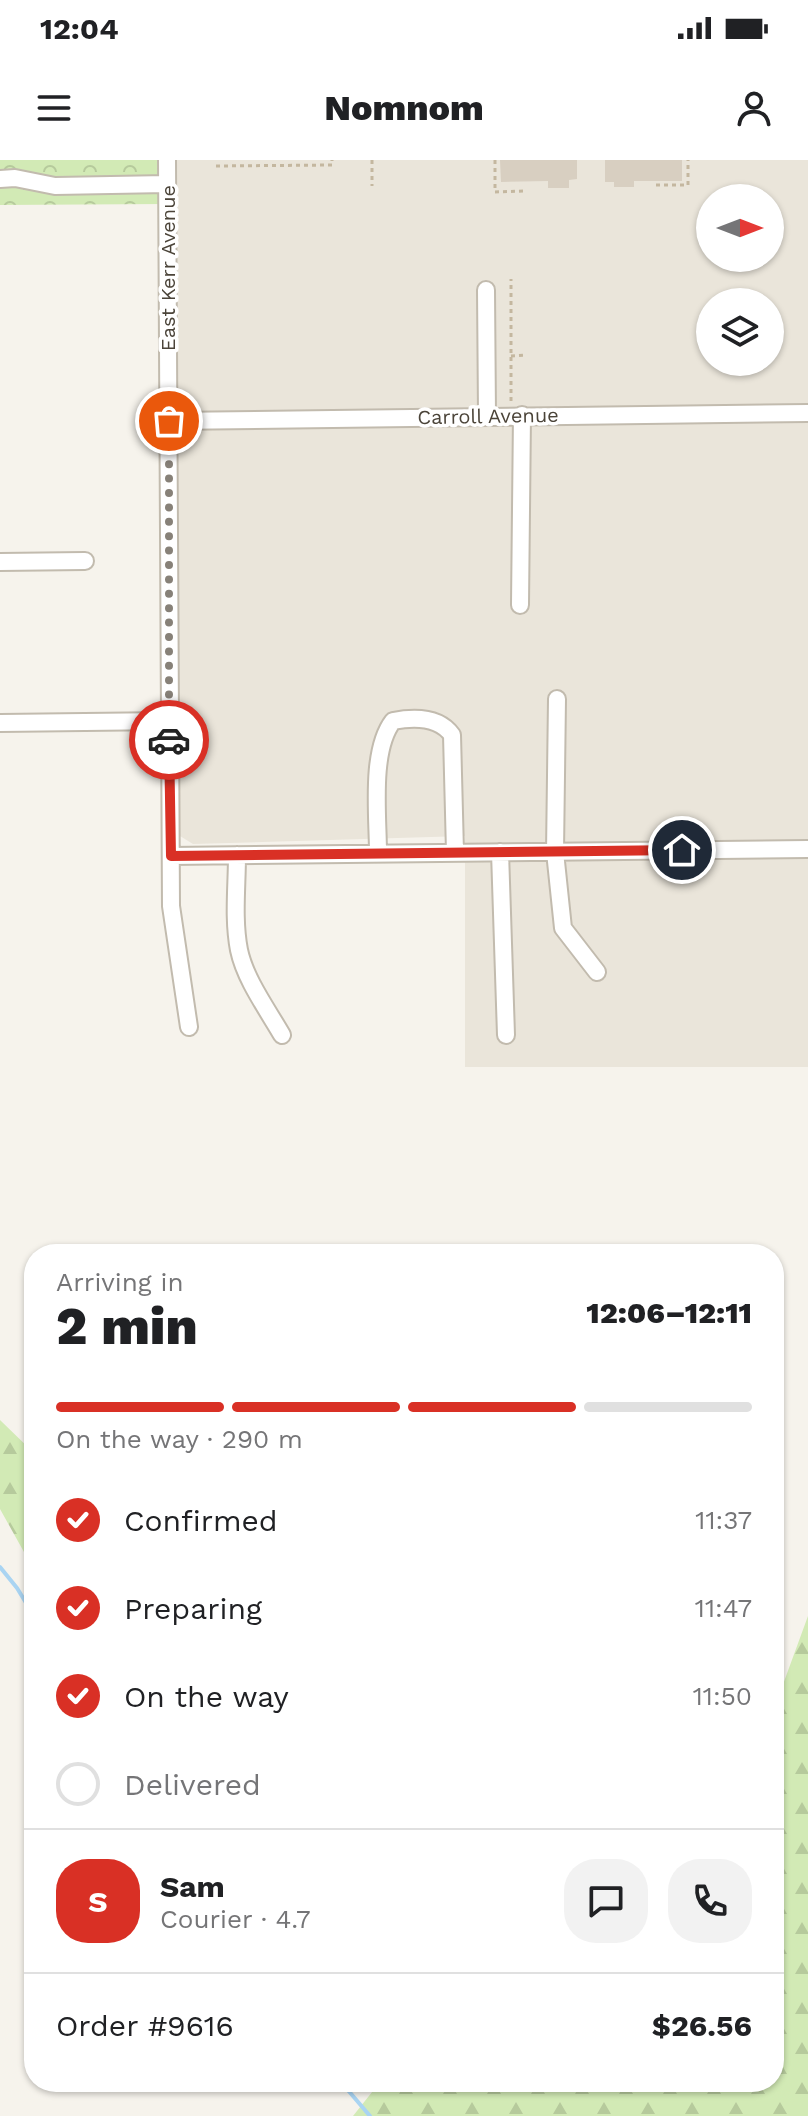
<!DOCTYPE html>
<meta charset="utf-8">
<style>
body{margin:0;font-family:"Work Sans",sans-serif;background:#f2f2f2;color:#202124;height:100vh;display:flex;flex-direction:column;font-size:30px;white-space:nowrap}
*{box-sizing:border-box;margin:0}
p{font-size:26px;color:#757577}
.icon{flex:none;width:44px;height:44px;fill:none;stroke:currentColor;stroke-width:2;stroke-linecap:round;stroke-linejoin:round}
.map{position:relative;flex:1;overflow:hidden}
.side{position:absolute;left:24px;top:1084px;width:760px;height:848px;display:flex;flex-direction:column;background:#fff;border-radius:32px;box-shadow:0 2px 6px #0004}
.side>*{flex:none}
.needle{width:52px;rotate:90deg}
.tools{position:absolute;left:696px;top:24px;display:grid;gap:16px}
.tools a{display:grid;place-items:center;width:88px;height:88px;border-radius:50%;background:#fff;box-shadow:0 2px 6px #0004;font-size:40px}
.pin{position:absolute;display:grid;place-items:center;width:68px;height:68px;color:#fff;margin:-34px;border:4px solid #fff;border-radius:50%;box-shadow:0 2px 8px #0007}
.courier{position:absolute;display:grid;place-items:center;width:80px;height:80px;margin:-40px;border:6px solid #d93025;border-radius:50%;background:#fff;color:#222;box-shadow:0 2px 10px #0007}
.headline em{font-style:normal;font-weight:800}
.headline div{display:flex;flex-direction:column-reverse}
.headline{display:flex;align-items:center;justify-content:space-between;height:136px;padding:0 32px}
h1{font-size:52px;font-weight:800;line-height:60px}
.bar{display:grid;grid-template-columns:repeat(4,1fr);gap:12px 8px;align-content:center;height:96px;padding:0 32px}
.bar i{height:10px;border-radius:6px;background:#e0e0e0}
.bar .selected{background:#d93025}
.bar p{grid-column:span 4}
.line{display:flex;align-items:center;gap:20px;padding:0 32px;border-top:2px solid #e0e0e0}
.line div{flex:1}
.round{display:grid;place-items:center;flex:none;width:84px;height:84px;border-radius:32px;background:#f2f2f2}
ol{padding:0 32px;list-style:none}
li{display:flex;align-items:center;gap:24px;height:88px}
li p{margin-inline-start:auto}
li .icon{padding:8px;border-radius:50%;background:#d93025;color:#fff;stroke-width:4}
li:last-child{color:#757577}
li i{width:44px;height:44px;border:4px solid #e0e0e0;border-radius:50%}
.status{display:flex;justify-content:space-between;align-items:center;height:56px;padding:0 40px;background:#fff;direction:ltr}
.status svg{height:22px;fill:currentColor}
header{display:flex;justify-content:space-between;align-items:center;height:104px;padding:0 32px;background:#fff;font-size:36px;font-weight:800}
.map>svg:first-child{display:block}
.residential{fill:#eae5da;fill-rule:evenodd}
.forest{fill:url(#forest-firs)}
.park{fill:url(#park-crowns)}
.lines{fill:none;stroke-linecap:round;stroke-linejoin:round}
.stream{stroke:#a9d4f2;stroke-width:4}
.building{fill:#d8cfc1}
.minor-casing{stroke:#c2bbae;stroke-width:20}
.path{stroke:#c4b79f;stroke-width:3;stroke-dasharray:4 4;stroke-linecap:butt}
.minor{stroke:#fff;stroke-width:16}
.done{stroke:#878178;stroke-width:8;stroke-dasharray:0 14.4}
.route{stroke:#d93025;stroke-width:10}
.labels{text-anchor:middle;stroke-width:7;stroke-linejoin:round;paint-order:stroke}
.street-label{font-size:20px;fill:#4b4439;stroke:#fff}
</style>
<div class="status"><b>12:04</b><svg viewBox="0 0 49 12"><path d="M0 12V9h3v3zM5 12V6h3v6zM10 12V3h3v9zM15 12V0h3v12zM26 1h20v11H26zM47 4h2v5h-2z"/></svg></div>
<header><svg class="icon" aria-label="menu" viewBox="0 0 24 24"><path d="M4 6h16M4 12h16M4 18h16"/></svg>Nomnom<svg class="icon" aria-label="person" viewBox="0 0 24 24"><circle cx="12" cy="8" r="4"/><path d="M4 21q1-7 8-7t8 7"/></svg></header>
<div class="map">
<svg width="808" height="1956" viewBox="0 0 808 1956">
<defs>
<pattern id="forest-firs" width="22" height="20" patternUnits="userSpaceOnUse" patternTransform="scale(2)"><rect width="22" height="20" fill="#d2eab5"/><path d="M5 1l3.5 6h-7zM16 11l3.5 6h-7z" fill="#b6ca9c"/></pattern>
<pattern id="park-crowns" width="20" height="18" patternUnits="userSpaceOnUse" patternTransform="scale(2)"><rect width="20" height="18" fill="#d2eab5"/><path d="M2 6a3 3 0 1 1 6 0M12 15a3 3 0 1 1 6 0" fill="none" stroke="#b6ca9c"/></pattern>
</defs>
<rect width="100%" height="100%" fill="#f6f3ec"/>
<path class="residential" d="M 177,0 L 808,0 L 808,907 L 465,907 L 465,676 L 193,684 L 180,676 ZM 710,38 L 770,38 L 770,98 L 710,98 ZM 710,142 L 770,142 L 770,202 L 710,202 Z"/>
<path class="forest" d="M 0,1260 L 34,1293 L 34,1410 L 0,1349 Z
M 808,1456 L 808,1956 L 353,1956 L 380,1922 L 774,1922 L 774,1549 Z"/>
<path class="park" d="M 0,0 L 167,0 L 167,44 L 0,45 Z"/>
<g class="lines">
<path class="stream" d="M 0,1407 L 17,1428 L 34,1456
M 341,1922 L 370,1956"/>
</g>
<path class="building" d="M 500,0 L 577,0 L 577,19 L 569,20 L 569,28 L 548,28 L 548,21 L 501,22 Z
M 605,0 L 682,0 L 682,21 L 634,21 L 634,27 L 614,27 L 614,22 L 605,22 Z"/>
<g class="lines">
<defs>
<path id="minor" d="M 167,0 L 171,746 L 189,867
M 0,19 L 15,18 L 55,26 L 167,24
M 486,130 L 487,255
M 169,261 L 808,253
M 0,402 L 85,401
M 520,445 L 522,255
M 557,539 L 555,692 L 563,768 L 597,812
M 0,563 L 169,561
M 500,692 L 506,875
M 378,693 C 378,656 370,591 393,561 C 414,557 439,557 452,575 L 455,692
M 237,695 C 237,726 233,759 239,790 C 245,819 267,849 282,875
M 171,696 L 808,689"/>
</defs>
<use href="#minor" class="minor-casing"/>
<path class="path" d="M 372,0 L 372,26
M 495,0 L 495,32 L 524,31
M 216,6 L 332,5 L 332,0
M 656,25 L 688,25 L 688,0
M 511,196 L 526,195
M 511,241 L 511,119"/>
<use href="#minor" class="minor"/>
</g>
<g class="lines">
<path class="done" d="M 169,261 L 169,580"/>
<path class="route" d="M 169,580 L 171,696 L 682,690"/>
</g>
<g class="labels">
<g class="street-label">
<text transform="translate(168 108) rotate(-90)" y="7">East Kerr Avenue</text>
<text transform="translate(488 256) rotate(-1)" y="7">Carroll Avenue</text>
</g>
</g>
</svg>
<div class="tools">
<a><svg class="needle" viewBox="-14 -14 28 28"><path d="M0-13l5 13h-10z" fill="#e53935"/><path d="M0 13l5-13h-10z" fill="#757577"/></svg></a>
<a><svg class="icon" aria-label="layers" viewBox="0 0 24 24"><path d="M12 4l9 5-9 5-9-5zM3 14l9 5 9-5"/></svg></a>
</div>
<div class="pin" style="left:169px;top:261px;background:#ea580c"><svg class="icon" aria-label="bag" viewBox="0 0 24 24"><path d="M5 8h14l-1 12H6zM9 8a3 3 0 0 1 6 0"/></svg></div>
<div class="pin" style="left:682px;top:690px;background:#1f2937"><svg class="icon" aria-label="home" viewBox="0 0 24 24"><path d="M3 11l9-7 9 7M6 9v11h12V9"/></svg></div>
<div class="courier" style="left:169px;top:580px"><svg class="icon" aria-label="car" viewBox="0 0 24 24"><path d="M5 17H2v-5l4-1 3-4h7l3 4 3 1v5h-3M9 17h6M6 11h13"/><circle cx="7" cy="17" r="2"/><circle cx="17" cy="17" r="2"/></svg></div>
<section class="side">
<div class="headline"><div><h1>2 min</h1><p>Arriving in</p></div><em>12:06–12:11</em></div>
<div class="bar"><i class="selected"></i><i class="selected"></i><i class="selected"></i><i></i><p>On the way · 290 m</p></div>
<ol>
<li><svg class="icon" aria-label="check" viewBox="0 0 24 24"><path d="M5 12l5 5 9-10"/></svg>Confirmed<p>11:37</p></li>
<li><svg class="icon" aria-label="check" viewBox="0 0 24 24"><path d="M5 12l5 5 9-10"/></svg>Preparing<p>11:47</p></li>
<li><svg class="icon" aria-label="check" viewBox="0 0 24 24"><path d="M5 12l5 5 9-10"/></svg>On the way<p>11:50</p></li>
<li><i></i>Delivered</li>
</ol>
<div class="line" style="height:144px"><b class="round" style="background:#d93025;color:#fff">S</b><div><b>Sam</b><p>Courier · 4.7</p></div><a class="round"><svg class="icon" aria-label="chat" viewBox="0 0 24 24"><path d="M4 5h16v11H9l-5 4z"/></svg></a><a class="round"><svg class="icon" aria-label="phone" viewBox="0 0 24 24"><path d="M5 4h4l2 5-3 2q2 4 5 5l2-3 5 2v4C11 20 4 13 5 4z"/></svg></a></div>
<div class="line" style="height:104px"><div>Order #9616</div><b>$26.56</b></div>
</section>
</div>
